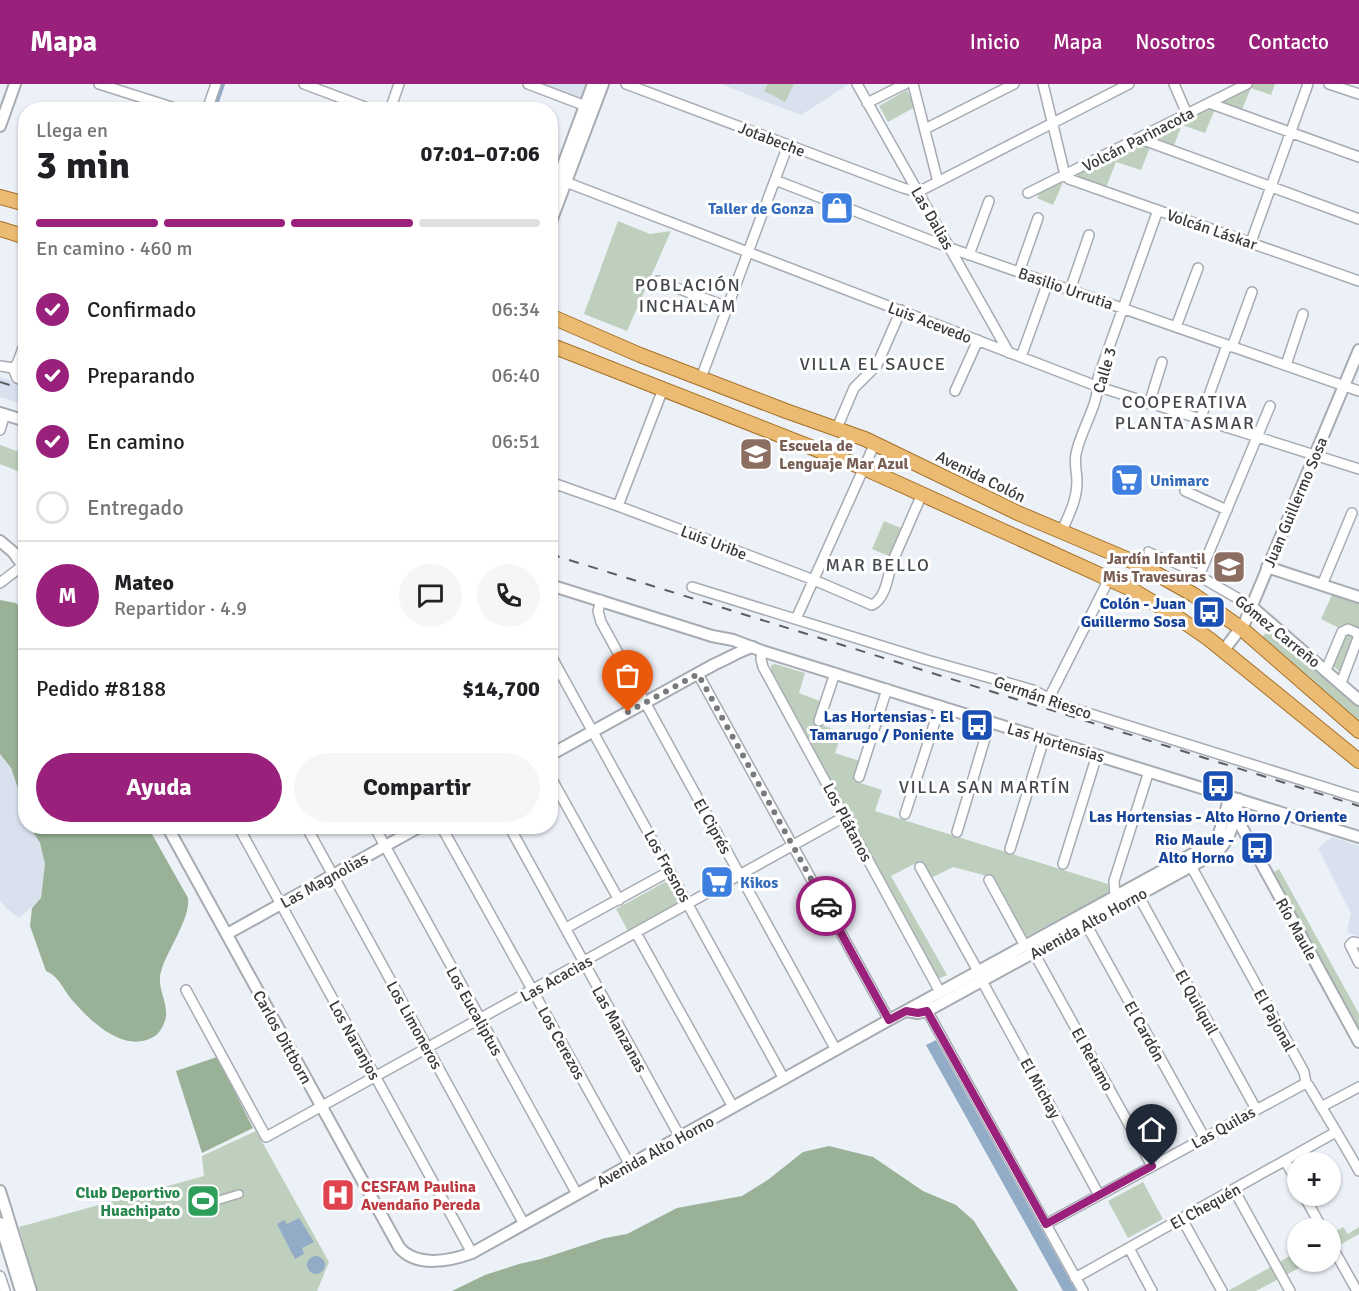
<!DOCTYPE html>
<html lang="es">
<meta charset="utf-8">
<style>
body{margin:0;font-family:Signika,sans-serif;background:#f6f6f6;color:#202124;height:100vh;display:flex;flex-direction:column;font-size:22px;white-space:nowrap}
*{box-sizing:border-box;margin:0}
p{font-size:20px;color:#757577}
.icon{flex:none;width:33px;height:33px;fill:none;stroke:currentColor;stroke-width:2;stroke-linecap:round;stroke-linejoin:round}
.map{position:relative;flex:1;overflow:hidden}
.side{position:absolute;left:18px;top:18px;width:540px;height:732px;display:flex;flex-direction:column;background:#fff;border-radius:24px;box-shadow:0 2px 4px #0004}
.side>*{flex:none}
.buttons{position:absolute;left:1287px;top:1068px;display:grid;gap:12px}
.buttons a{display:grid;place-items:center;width:54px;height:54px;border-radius:50%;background:#fff;box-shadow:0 2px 4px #0004;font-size:30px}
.pin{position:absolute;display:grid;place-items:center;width:51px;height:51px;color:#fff;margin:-62px -26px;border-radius:50% 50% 50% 0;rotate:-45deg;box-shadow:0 0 6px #0007}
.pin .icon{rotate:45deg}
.courier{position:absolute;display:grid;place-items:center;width:60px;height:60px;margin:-30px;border:4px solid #99217b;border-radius:50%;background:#fff;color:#222;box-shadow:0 2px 8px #0007}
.headline em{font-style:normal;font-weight:700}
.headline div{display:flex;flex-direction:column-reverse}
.headline{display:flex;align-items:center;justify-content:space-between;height:102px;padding:0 18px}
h1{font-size:39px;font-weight:700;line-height:45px}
.bar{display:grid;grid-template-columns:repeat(4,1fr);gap:9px 6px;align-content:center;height:72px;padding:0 18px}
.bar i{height:8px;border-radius:4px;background:#e0e0e0}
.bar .current{background:#99217b}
.bar p{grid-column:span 4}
.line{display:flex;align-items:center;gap:15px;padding:0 18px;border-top:2px solid #e0e0e0}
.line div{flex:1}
.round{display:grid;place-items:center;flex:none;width:63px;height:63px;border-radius:32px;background:#f6f6f6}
ol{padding:0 18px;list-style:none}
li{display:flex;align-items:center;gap:18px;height:66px}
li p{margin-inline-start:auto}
li .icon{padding:6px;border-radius:50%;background:#99217b;color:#fff;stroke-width:4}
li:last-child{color:#757577}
li i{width:33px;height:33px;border:3px solid #e0e0e0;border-radius:50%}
.action{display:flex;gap:12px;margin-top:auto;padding:12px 18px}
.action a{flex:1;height:69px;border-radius:36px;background:#99217b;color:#fff;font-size:24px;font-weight:700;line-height:69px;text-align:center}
.action a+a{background:#f6f6f6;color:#202124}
header{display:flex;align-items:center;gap:36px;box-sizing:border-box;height:84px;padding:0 30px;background:#99217b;color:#fff}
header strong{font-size:28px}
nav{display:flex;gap:33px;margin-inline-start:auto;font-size:21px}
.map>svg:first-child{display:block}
.built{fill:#d9e1ee}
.green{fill:#bed0bd}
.forest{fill:#99b297}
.water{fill:#92abc6}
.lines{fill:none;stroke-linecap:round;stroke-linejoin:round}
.canal{stroke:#92abc6;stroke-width:8}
.pedestrian-casing{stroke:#a7abb2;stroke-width:10}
.minor-casing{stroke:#a7abb2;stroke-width:12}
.tertiary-casing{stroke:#a7abb2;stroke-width:14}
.primary-casing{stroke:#a47025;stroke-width:16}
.pedestrian{stroke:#fff;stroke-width:7}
.minor{stroke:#fff;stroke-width:9}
.tertiary{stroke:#fff;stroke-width:10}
.primary{stroke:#ebbb74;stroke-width:14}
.rail{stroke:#5b5d60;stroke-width:2;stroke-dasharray:10 10;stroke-linecap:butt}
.done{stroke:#787a7e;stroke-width:6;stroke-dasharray:0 10.8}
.route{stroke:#99217b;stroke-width:8}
.labels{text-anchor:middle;stroke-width:6;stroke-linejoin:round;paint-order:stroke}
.street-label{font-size:16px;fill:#393a3d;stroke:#fff}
.shop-label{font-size:16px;font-weight:bold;fill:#366cbe;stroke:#fff;text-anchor:start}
.education-label{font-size:16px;font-weight:bold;fill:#785e54;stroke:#fff;text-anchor:start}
.transit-label{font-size:16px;font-weight:bold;fill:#164399;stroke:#fff;text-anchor:end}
.health-label{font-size:16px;font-weight:bold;fill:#be3a42;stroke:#fff;text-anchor:start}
.leisure-label{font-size:16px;font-weight:bold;fill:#27864d;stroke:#fff;text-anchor:end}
.neighbourhood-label{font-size:18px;letter-spacing:1.5px;fill:#44484d;stroke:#fff}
</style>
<header>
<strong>Mapa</strong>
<nav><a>Inicio</a><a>Mapa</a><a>Nosotros</a><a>Contacto</a></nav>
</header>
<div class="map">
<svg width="1359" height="1207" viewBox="0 0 1359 1207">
<rect width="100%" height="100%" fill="#ecf0f7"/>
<path class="built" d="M 538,0 L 588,0 L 582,16 Z
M 721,0 L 849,0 L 801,31 Z
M 0,293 L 25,301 L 25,321 L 0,313 Z
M 0,670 L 10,684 L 15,695 L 25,725 L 25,732 L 21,733 L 25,738 L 26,742 L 30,743 L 34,747 L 40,759 L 45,780 L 41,815 L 19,834 L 6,824 L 0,816 Z
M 1332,753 L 1359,762 L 1359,853 L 1347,848 L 1351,829 L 1318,764 Z"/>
<path class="green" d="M 768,0 L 794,0 L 785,18 L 764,7 Z
M 1249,0 L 1275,0 L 1271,11 L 1251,4 L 1240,30 L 1211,19 Z
M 907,6 L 915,23 L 888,38 L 879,22 Z
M 1209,20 L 1216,23 L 1205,49 L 1182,41 L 1172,66 L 1141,54 Z
M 1138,56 L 1151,61 L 1141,86 L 1116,78 L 1105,106 L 1069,92 Z
M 1065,94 L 1053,121 L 1037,114 L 1042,104 Z
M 618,137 L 650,150 L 671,147 L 627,247 L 584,230 Z
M 0,361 L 25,370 L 25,390 L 0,380 Z
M 884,437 L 901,444 L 889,472 L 872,465 Z
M 1332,511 L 1359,519 L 1359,552 L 1341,589 L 1332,581 L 1345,547 L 1321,535 Z
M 1271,544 L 1359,623 L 1359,639 L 1262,553 Z
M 775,580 L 805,589 L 799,609 L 822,618 L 815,639 L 842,648 L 835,669 L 860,677 L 854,697 L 882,706 L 875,727 L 1108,800 L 1109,809 L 1025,853 L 991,793 L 953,783 L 931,794 L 920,777 L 891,792 L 947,891 L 938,895 L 771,587 L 771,581 Z
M 1279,785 L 1359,930 L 1359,948 L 1272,789 Z
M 665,798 L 670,800 L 679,816 L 678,820 L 628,847 L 616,825 Z
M 256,1047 L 329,1178 L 317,1207 L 37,1207 L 19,1143 L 204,1092 L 202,1072 Z
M 1143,1098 L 1163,1135 L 1128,1154 L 1108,1117 Z
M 1343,1143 L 1348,1150 L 1359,1143 L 1359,1150 L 1331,1166 L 1331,1150 Z
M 1297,1168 L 1298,1178 L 1310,1178 L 1256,1207 L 1228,1207 Z"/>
<path class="forest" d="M 0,516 L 16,519 L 25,528 L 25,725 L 11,684 L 0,670 Z
M 30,743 L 148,743 L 188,814 C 191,839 158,877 160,897 C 160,907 166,918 166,928 C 167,936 161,948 155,952 C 126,971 91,938 73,917 C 63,906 60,893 46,887 L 30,842 L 32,824 L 41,814 L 45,780 L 40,759 Z
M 217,973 L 253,1044 L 202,1069 L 176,987 Z
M 829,1062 L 873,1073 L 923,1107 L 956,1121 L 974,1137 L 1018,1207 L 452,1207 L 485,1191 L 519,1180 L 541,1175 L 605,1154 L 627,1150 L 677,1124 L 742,1112 L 769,1095 L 803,1068 Z"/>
<path class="water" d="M 936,956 L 1076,1207 L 1063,1207 L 926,961 Z
M 299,1134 L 314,1158 L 302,1164 L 304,1170 L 295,1175 L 277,1140 L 284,1136 L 287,1140 Z
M307 1181a9 9 0 1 1 18 0a9 9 0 1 1-18 0Z"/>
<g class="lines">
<path class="canal" d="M 212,26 L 221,0"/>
<defs>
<path id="pedestrian" d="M 1148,467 L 1192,488
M 206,1120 L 239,1110"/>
<path id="minor" d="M 99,0 L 181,26
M 304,0 L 373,26
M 528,0 L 591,24
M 626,0 L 903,104 L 918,108 L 1129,0
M 857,0 L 1009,269
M 913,0 L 938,98
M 1043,0 L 1065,91 L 1069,95 L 1359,197
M 1174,0 L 1187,30
M 1329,0 L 1359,10
M 867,19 L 905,0
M 1209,19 L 1359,73
M 207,26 L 216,0
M 390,26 L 399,0
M 925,45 L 1014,0
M 1138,54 L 1359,135
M 550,92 L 1099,303 L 1359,385
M 775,96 L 950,164 L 1359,307
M 1028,109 L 1247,0
M 1251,158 L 1308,0
M 969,171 L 989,117
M 1019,188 L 1038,134
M 658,197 L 728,223
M 1070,206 L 1089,151
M 1176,243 L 1198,184
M 1232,263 L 1252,208
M 1021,273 L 1048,198
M 1286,281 L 1303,230
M 0,282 L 13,284
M 13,284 L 17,280 L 26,256
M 13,284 L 17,294 L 26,298
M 701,294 L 788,61
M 955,307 L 978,256
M 1149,320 L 1162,278
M 1200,336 L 1227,261
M 837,344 L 854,304 L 877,281 L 901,226
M 0,346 L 5,330
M 550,398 L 618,422 L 814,496 L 872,521 C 885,515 888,494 891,481 L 922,410
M 1185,407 L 1227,426
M 618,422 L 663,305
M 1062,447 C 1069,430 1077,416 1077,398 C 1077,388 1074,380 1076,370 C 1081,344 1100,320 1098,294 L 1158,126
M 1192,488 L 1251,522
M 1199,492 L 1270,322
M 0,499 L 26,479
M 1322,501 L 1352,429
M 692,503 L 927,576 L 1033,606 L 1062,621 L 1359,714
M 601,516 L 598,527 L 601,538 L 836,966
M 796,535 L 875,359
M 762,567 L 761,575 L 763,583 L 940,908
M 550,570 L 784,995
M 1326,586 L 1342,548 L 1348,545 L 1357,549 L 1358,554 L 1341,599
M 698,590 L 889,936
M 1049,614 L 1109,495
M 819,637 L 835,589
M 550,692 L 619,816
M 859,693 L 887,605
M 905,730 L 940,622
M 238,742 L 472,1169
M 306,742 L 524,1140
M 374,742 L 577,1110
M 441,742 L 630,1081
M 509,742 L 680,1053
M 957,748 L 990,638
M 1010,765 L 1044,655
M 1063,780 L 1097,671
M 1191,782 L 1304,988 L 1306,999 L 1309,1002 C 1326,1031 1343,1058 1359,1087
M 920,783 L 978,887
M 989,796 L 1025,862
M 1138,811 L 1256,1025
M 1115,812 L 1114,797 L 1149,687
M 1086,840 L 1204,1053
M 566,844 L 670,787
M 636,849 L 733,1023
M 1359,859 L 1353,858 L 1350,861 L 1359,879
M 1034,869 L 1152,1082
M 982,897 L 1099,1111
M 186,906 L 266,1053 L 844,733
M 925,923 L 1083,1207
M 1321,1023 L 1359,1003
M 1285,1077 L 1298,1099
M 1234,1106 L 1290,1207
M 1304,1112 L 1322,1144
M 1182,1135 L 1222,1207
M 1046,1140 L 1306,999
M 1330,1159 L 1357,1207
M 1129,1164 L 1152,1207
M 0,1192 L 5,1207
M 1075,1194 L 1334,1049"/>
<path id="tertiary" d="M 0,42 L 15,0
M 550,116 L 593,0
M 550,140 L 603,0
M 0,329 L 26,337
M 0,457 L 13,468 L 26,486
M 1267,483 L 1359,513
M 550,501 L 712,552 L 733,556 L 762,567 L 1359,753
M 1251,522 L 1359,616
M 1224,566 L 1245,538 L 1359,266
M 550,671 L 715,580 C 727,575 741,566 753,563
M 1235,731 L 1359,958
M 167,742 L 399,1163 C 416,1184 450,1177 472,1169 L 889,936 L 1211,760 L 1219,750 L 1230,712
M 227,850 L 421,742
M 906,927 L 918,929 L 927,927 L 1215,769 C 1232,757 1234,734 1239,715
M 0,1107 L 31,1207
M 0,1139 L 21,1207"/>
<path id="primary" d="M 0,113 L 26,120
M 0,145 L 26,153
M 550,232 L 640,271 L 786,327 L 865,355 L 1020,430 L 1141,481 L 1194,511 L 1242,545 L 1359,647
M 550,261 L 864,384 L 1131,505 L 1174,531 L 1209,555 L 1359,677"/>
</defs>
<use href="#pedestrian" class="pedestrian-casing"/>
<use href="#minor" class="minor-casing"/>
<use href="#tertiary" class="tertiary-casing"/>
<use href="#primary" class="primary-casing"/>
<use href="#pedestrian" class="pedestrian"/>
<use href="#minor" class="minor"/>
<use href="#tertiary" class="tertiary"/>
<use href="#primary" class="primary"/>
<path class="rail" d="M 0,298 L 26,306
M 550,470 L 1359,722"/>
</g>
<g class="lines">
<path class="done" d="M 628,628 L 698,590 L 826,822"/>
<path class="route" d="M 826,822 L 889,936 L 906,927 L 918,929 L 927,927 L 1046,1140 L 1152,1082"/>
</g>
<defs>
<symbol id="shop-square" viewBox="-11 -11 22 22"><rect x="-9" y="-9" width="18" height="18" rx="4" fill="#3f7fe0" stroke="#fff"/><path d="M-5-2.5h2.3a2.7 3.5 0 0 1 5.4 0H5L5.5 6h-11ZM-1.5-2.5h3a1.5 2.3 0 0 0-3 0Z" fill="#fff"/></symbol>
<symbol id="school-square" viewBox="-11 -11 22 22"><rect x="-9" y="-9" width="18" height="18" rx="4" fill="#8d6e63" stroke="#fff"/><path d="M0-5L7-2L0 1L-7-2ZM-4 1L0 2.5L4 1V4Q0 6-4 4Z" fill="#fff"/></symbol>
<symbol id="supermarket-square" viewBox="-11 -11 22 22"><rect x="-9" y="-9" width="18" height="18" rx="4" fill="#3f7fe0" stroke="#fff"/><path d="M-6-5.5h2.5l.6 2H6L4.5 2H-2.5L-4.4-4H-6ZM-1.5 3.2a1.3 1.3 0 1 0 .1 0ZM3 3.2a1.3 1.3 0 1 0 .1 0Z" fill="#fff"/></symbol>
<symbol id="bus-square" viewBox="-11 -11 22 22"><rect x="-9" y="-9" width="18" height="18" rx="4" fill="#1a4fb4" stroke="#fff"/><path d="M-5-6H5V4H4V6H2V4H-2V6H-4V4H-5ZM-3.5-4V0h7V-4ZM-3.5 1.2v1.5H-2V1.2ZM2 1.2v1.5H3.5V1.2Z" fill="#fff"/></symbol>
<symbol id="hospital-square" viewBox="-11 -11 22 22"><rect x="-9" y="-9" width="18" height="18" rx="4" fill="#e0444e" stroke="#fff"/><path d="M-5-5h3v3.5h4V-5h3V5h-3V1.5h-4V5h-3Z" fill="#fff"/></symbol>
<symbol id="stadium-square" viewBox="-11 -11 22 22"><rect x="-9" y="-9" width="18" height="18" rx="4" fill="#2e9e5b" stroke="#fff"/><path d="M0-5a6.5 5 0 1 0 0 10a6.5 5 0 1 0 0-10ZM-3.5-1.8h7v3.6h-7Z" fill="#fff"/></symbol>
</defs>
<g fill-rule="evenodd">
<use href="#shop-square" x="818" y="105" width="38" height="38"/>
<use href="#school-square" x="737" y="351" width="38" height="38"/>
<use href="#supermarket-square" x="1108" y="377" width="38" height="38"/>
<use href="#school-square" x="1210" y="464" width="38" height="38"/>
<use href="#bus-square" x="1190" y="509" width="38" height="38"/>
<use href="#bus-square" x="958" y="622" width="38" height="38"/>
<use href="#bus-square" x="1199" y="683" width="38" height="38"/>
<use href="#bus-square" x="1238" y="745" width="38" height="38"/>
<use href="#supermarket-square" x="698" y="779" width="38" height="38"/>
<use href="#hospital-square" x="319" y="1092" width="38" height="38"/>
<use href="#stadium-square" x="184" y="1098" width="38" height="38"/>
</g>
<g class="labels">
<g class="street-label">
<text transform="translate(772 55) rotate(21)" y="6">Jotabeche</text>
<text transform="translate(1138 55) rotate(-27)" y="6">Volcán Parinacota</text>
<text transform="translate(933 134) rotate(60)" y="6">Las Dalias</text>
<text transform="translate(1212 145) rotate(19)" y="6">Volcán Láskar</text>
<text transform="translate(1066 204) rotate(19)" y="6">Basilio Urrutia</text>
<text transform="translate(930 238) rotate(21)" y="6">Luis Acevedo</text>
<text transform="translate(1104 286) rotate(-74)" y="6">Calle 3</text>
<text transform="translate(981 392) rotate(26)" y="6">Avenida Colón</text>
<text transform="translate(1295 418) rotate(-67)" y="6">Juan Guillermo Sosa</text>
<text transform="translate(714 458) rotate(21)" y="6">Luis Uribe</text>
<text transform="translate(1278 547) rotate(39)" y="6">Gómez Carreño</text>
<text transform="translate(1043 613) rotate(19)" y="6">Germán Riesco</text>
<text transform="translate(1056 658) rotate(17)" y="6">Las Hortensias</text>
<text transform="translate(848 738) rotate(62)" y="6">Los Plátanos</text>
<text transform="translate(713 742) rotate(61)" y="6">El Ciprés</text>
<text transform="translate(668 782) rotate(61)" y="6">Los Fresnos</text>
<text transform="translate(324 796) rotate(-29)" y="6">Las Magnolias</text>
<text transform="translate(1088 839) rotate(-29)" y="6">Avenida Alto Horno</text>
<text transform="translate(1297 845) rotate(61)" y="6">Río Maule</text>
<text transform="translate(556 894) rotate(-29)" y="6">Las Acacias</text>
<text transform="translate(1197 918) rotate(61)" y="6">El Quilquil</text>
<text transform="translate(475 927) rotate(61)" y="6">Los Eucaliptus</text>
<text transform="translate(1275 936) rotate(61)" y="6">El Pajonal</text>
<text transform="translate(415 941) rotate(61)" y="6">Los Limoneros</text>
<text transform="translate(620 945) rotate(61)" y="6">Las Manzanas</text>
<text transform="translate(1145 947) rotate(61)" y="6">El Cardón</text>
<text transform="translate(283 953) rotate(61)" y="6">Carlos Dittborn</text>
<text transform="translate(355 956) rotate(61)" y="6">Los Naranjos</text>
<text transform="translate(562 959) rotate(61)" y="6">Los Cerezos</text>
<text transform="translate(1093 975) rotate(61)" y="6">El Retamo</text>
<text transform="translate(1041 1004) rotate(61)" y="6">El Michay</text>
<text transform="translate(1223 1043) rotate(-29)" y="6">Las Quilas</text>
<text transform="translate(655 1067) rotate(-29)" y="6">Avenida Alto Horno</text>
<text transform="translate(1205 1122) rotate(-29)" y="6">El Chequén</text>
</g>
<g class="shop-label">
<text x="814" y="130" text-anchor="end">Taller de Gonza</text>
<text x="1150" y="402">Unimarc</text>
<text x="740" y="804">Kikos</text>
</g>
<g class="education-label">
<text x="779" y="367">Escuela de<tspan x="779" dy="18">Lenguaje Mar Azul</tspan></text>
<text x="1206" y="480" text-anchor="end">Jardín Infantil<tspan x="1206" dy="18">Mis Travesuras</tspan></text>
</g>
<g class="transit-label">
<text x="1186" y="525">Colón - Juan<tspan x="1186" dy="18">Guillermo Sosa</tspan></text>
<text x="954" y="638">Las Hortensias - El<tspan x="954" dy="18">Tamarugo / Poniente</tspan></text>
<text x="1218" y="738" text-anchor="middle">Las Hortensias - Alto Horno / Oriente</text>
<text x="1234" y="761">Rio Maule -<tspan x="1234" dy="18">Alto Horno</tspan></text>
</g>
<g class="health-label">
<text x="361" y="1108">CESFAM Paulina<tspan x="361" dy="18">Avendaño Pereda</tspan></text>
</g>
<g class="leisure-label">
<text x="180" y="1114">Club Deportivo<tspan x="180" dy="18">Huachipato</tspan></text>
</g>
<g class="neighbourhood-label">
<text x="688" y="207">POBLACIÓN<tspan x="688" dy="21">INCHALAM</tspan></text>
<text x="873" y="286">VILLA EL SAUCE</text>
<text x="1185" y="324">COOPERATIVA<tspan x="1185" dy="21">PLANTA ASMAR</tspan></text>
<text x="878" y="487">MAR BELLO</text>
<text x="985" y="709">VILLA SAN MARTÍN</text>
</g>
</g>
</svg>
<div class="buttons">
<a>+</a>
<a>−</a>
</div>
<div class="pin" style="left:628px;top:628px;background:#ea580c"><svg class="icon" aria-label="bag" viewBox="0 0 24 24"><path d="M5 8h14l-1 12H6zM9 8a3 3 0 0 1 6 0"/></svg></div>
<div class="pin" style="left:1152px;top:1082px;background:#1f2937"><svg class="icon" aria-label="home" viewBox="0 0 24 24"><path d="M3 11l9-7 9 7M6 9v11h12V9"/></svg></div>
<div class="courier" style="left:826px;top:822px"><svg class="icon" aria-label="car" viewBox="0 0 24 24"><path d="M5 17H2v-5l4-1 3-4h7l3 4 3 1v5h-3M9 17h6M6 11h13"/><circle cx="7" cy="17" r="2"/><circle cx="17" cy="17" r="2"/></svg></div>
<section class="side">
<div class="headline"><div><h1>3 min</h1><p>Llega en</p></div><em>07:01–07:06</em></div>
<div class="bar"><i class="current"></i><i class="current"></i><i class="current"></i><i></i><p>En camino · 460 m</p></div>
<ol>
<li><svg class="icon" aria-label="check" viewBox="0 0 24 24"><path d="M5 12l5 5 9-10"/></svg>Confirmado<p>06:34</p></li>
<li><svg class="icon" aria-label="check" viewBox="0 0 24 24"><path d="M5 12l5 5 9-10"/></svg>Preparando<p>06:40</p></li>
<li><svg class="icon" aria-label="check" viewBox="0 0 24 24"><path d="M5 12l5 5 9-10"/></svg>En camino<p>06:51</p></li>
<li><i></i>Entregado</li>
</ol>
<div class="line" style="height:108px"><b class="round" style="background:#99217b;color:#fff">M</b><div><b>Mateo</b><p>Repartidor · 4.9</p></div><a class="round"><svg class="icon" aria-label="chat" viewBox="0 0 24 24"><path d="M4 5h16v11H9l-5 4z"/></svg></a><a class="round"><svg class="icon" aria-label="phone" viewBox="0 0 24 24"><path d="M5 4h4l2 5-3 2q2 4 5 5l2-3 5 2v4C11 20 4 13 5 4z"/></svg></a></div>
<div class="line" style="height:78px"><div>Pedido #8188</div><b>$14,700</b></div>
<div class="action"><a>Ayuda</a><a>Compartir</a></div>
</section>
</div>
